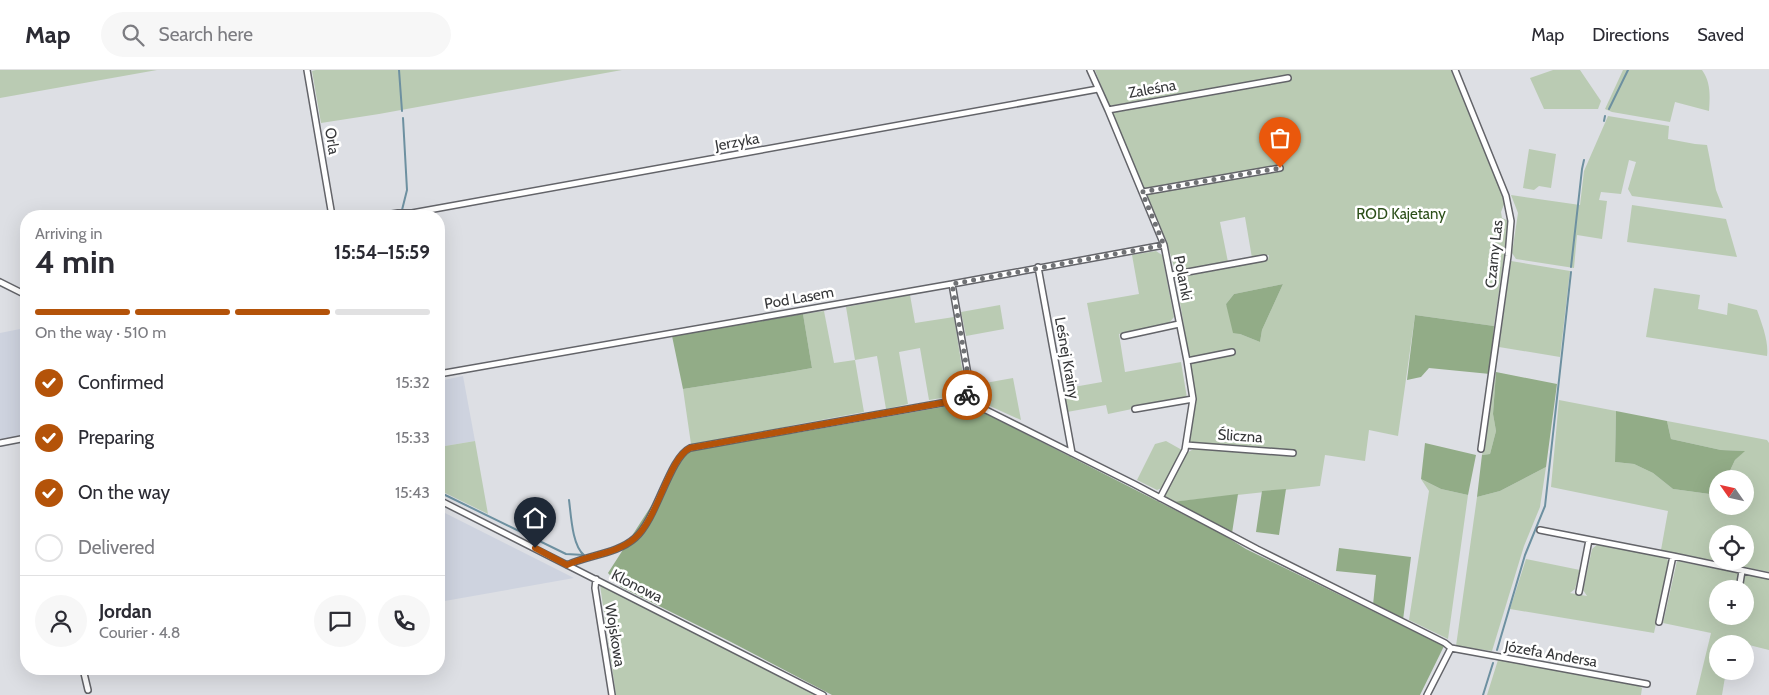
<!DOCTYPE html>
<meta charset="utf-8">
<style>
body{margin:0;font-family:Cabin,sans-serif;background:#f7f7f7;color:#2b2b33;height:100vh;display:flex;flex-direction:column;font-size:19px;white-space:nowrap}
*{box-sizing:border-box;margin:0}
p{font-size:16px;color:#7c7c81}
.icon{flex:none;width:28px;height:28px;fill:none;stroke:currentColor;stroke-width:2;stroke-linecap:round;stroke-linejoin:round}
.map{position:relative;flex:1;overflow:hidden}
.side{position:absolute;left:20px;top:140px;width:425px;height:465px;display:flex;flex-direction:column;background:#fff;border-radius:20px;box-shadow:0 5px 20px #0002}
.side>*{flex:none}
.needle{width:32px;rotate:304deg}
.tools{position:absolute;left:1709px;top:400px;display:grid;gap:10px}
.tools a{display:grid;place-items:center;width:45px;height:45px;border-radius:50%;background:#fff;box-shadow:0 5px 20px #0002;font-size:25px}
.pin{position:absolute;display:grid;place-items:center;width:42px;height:42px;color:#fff;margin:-51px -21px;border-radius:50% 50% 50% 0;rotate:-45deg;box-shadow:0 0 5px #0007}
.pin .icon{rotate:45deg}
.courier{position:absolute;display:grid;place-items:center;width:50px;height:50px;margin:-25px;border:4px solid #b45309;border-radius:50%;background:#fff;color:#222;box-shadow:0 1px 6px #0007}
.overview em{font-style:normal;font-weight:800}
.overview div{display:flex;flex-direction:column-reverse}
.overview{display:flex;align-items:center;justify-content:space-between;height:85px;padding:0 15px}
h1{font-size:32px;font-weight:800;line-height:38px}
.bar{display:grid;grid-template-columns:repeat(4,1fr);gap:8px 5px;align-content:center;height:60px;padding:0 15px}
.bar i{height:6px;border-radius:4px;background:#e1e1e2}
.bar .current{background:#b45309}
.bar p{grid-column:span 4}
.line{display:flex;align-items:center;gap:12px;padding:0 15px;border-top:1px solid #e1e1e2}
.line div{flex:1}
.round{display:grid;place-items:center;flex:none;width:52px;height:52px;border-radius:26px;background:#f7f7f7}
ol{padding:0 15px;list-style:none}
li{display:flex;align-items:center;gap:15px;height:55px}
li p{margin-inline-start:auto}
li .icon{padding:5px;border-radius:50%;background:#b45309;color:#fff;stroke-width:4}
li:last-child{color:#7c7c81}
li i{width:28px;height:28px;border:2px solid #e1e1e2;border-radius:50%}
header{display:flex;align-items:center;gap:30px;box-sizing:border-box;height:70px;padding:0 25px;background:#fff;border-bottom:1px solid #e1e1e2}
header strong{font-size:24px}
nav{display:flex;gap:28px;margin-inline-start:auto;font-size:18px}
.search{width:350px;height:45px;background:#f7f7f7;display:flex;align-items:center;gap:12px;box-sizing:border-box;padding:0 18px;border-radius:28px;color:#7c7c81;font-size:19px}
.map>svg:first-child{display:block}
.built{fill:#ced3df}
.green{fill:#bacbb3;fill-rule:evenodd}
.forest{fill:#92ac87}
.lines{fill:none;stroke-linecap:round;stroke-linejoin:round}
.stream{stroke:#6d90a0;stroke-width:2}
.street-casing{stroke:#636469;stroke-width:8}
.street{stroke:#fff;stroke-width:5}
.done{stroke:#707275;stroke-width:5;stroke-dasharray:0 9}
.route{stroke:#b45309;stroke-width:6}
.labels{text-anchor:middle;stroke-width:5;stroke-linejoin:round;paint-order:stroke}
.street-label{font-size:15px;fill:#363739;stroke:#fff}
.park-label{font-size:15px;fill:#2b4e18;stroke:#fff}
</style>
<header>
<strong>Map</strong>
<div class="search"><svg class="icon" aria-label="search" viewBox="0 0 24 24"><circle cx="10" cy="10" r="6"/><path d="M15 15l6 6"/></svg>Search here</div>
<nav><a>Map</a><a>Directions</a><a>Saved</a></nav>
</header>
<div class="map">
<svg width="1769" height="625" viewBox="0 0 1769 625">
<rect width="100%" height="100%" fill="#dddfe4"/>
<path class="built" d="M 25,258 L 26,365 L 0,370 L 0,263 Z
M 463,306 L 475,371 L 439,377 L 439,311 Z
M 439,440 L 574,508 L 439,532 Z"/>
<path class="green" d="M 0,0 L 157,0 L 0,28 Z
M 316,0 L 622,0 L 379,44 L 321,53 L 312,1 Z
M 1095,0 L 1451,0 L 1505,132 L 1501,142 L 1502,148 L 1509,151 L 1494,256 L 1415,245 L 1398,366 L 1369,360 L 1365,391 L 1325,385 L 1320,416 L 1172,432 L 1163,427 L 1187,383 L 1195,378 L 1293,386 L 1294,380 L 1189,372 L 1195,335 L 1190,293 L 1233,285 L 1232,279 L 1189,287 L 1176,208 L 1268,190 L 1269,185 L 1252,188 L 1245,147 L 1220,152 L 1228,192 L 1175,200 L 1166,170 L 1146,127 L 1149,124 L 1282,100 L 1282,95 L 1143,120 L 1112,43 L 1289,10 L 1289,5 L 1109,36 ZM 1283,214 L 1262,260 L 1260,272 L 1240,264 L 1226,234 L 1234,224 Z
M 1553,0 L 1580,0 L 1601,31 L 1598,39 L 1544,39 L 1530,8 Z
M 1623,0 L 1702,0 C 1711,12 1710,27 1709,41 L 1675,32 L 1670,52 L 1612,42 L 1605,39 Z
M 1608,46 L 1669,56 L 1668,69 L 1695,74 L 1707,75 L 1716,120 L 1723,138 L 1632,126 L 1628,119 L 1636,92 L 1629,90 L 1621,124 L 1601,122 L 1599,130 L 1607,131 L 1602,169 L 1577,165 L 1574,198 L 1516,189 L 1512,183 L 1518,143 L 1511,125 L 1580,135 L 1584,101 Z
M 1529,79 L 1556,84 L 1551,118 L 1539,116 L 1534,120 L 1523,118 Z
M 1632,135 L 1726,149 L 1737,187 L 1627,172 Z
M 1156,181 L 1162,185 L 1174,247 L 1169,253 L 1119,264 L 1125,302 L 1181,292 L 1187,328 L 1134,337 L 1132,339 L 1108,344 L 1106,335 L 1067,342 L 1062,319 L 1102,312 L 1087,233 L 1139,224 L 1132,185 Z
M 1511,191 L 1570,201 L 1560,287 L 1499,277 Z
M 1654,218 L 1700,225 L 1698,239 L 1727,245 L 1728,233 L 1757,240 C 1762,254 1769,272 1767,286 L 1646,267 Z
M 910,225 L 915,253 L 954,247 L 965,317 L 961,325 L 929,330 L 920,278 L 899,282 L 908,334 L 886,339 L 877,286 L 855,290 L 864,342 L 794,355 L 723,371 L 691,374 L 683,319 L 784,303 L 812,298 L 803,244 L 824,241 L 834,293 L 855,290 L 846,237 Z
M 1000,235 L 1004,259 L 966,266 L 961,242 Z
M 1496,302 L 1493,344 L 1496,361 L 1490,384 L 1482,385 Z
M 1013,308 L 1021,350 L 972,328 L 974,315 Z
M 1559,330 L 1616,341 L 1615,392 L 1634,394 L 1653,403 L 1673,419 L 1717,425 L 1718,436 L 1745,436 L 1745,409 L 1726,409 L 1735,390 L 1744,381 L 1721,380 L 1671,369 L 1667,351 L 1767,370 L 1769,373 L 1769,502 L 1661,480 L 1668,441 L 1551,417 ZM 1718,464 L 1745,464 L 1745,491 L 1718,491 Z
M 475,371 L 488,444 L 439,420 L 439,377 Z
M 1166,371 L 1182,380 L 1162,418 L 1157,420 L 1137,410 L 1155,374 Z
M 1546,397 L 1540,437 L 1524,476 L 1492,581 L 1456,576 L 1477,427 L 1500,421 Z
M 1421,409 L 1441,419 L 1468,425 L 1448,569 L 1409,550 L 1429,421 Z
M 1599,473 L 1664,487 L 1667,489 L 1669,493 L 1654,563 L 1510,539 L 1526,489 L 1580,500 L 1575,519 L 1570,523 L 1587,526 L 1583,520 L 1592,479 Z
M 1677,491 L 1769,509 L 1769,580 L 1745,574 L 1718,574 L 1718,601 L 1726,601 L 1722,625 L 1696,625 L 1711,563 L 1663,553 ZM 1718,519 L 1745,519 L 1745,546 L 1718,546 Z
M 600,515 L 816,625 L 616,625 Z
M 1498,590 L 1637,615 L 1642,618 L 1641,625 L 1487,625 Z"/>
<path class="forest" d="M 1283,214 L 1262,260 L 1260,272 L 1240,264 L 1233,263 L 1226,234 L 1234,224 Z
M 803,244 L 812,298 L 784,303 L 683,319 L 672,266 Z
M 1415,245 L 1494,256 L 1490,304 L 1429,298 L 1421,307 L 1407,310 Z
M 1496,302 L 1557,314 L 1546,397 L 1500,421 L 1477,427 L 1482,385 L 1490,384 L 1496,361 L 1493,344 Z
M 965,333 L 1222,464 L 1246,479 L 1444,576 L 1420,625 L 832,625 L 731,572 L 621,517 L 608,503 L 691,374 L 796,363 Z
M 1616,341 L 1667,351 L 1671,369 L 1721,380 L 1745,381 L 1735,390 L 1726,409 L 1718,409 L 1717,425 L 1673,419 L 1653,403 L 1634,394 L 1615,392 Z
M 1425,373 L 1476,385 L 1468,425 L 1441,419 L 1421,409 Z
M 1286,419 L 1279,465 L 1256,462 L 1262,421 Z
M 1238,424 L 1232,463 L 1172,432 Z
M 1339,478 L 1411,487 L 1403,550 L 1373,535 L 1376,505 L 1336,501 Z"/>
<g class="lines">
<path class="stream" d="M 399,0 L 402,41
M 1609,39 L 1628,0
M 1604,51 L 1605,46
M 402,140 L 407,120 L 403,48
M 1571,197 L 1582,99 L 1584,90
M 439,422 L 566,484 L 584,485 C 572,476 571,444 569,430
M 1497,580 L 1525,485 L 1545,436 L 1571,202
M 1483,625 L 1493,593"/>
<defs>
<path id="street" d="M 307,0 L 332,146
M 1090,0 L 1108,40 L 1164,175 L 1187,291 L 1193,329 L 1185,380 L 1160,428
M 1455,0 L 1506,126 L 1511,151 L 1508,186 L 1481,379
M 1108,40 L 1288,8
M 1143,122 L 1280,98
M 379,146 L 398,143 L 412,143 L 1098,19
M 1038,197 L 1072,383
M 1171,205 L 1264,188
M 0,212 L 26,225
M 952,214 L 970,316 L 968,323 L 964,329
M 26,225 L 26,236
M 1124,266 L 1179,254
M 1187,291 L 1232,282
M 439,304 L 952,214 L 1164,175
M 1135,339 L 1193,329
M 0,373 L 26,368
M 1186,375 L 1293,383
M 439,430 L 823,625
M 1540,460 L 1673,486 L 1659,552
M 1673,486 L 1769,506
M 567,495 C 588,485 617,484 635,468 C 657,449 669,388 690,378 L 964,329 L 1134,414 L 1257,479 L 1445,573 L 1451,578 L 1647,614
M 596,509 L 595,518 L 612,625
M 1739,519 L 1742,501
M 1579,522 L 1589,470
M 83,599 L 88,620
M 1427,625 L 1451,578"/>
</defs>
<use href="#street" class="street-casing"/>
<use href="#street" class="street"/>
</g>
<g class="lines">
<path class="done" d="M 967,325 L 970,316 L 952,214 L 1164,175 L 1142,122 L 1280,98"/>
<path class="route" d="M 535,478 L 567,495 C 588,485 617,484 635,468 C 658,449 668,389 690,378 L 964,329 L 967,325"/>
</g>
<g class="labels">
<g class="street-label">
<text transform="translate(1152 19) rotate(-10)" y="5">Zaleśna</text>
<text transform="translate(332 71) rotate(81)" y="5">Orla</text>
<text transform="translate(737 72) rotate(-10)" y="5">Jerzyka</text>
<text transform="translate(1494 184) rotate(-84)" y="5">Czarny Las</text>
<text transform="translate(1183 208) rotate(79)" y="5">Polanki</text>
<text transform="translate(799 228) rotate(-10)" y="5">Pod Lasem</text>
<text transform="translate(1067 288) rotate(80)" y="5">Leśnej Krainy</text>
<text transform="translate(1240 366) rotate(4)" y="5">Śliczna</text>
<text transform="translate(637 516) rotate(27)" y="5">Klonowa</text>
<text transform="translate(615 565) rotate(81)" y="5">Wojskowa</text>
<text transform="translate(1551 584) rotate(10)" y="5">Józefa Andersa</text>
</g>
<g class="park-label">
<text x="1401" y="149">ROD Kajetany</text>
</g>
</g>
</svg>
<div class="tools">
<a><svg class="needle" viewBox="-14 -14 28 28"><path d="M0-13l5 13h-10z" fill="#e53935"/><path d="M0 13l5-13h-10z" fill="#7c7c81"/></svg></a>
<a><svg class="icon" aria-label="locate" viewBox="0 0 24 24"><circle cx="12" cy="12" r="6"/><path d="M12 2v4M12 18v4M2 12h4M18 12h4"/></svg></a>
<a>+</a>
<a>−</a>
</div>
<div class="pin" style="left:1280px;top:98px;background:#ea580c"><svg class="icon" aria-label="bag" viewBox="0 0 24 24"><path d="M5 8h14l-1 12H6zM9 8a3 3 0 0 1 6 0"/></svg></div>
<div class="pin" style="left:535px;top:478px;background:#1f2937"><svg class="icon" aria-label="home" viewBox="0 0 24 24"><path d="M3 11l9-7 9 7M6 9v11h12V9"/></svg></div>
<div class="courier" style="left:967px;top:325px"><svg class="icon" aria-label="bike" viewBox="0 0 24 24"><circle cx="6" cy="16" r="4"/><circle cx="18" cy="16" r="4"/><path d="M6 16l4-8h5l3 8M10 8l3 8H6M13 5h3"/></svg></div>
<section class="side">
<div class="overview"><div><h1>4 min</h1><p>Arriving in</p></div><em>15:54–15:59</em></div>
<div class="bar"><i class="current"></i><i class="current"></i><i class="current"></i><i></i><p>On the way · 510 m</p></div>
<ol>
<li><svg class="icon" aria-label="check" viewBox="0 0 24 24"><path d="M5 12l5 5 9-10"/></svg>Confirmed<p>15:32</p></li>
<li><svg class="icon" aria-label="check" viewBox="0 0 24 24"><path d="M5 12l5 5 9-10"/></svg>Preparing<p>15:33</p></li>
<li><svg class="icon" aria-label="check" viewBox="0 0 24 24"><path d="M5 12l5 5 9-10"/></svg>On the way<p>15:43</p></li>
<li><i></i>Delivered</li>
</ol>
<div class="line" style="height:90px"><a class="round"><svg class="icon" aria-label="person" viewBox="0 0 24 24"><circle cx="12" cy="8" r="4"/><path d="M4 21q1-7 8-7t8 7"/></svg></a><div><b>Jordan</b><p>Courier · 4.8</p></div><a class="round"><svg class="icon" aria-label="chat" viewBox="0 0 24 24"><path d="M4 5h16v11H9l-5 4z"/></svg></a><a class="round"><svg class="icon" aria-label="phone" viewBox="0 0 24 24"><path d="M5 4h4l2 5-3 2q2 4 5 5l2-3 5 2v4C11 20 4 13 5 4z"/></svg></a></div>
</section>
</div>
